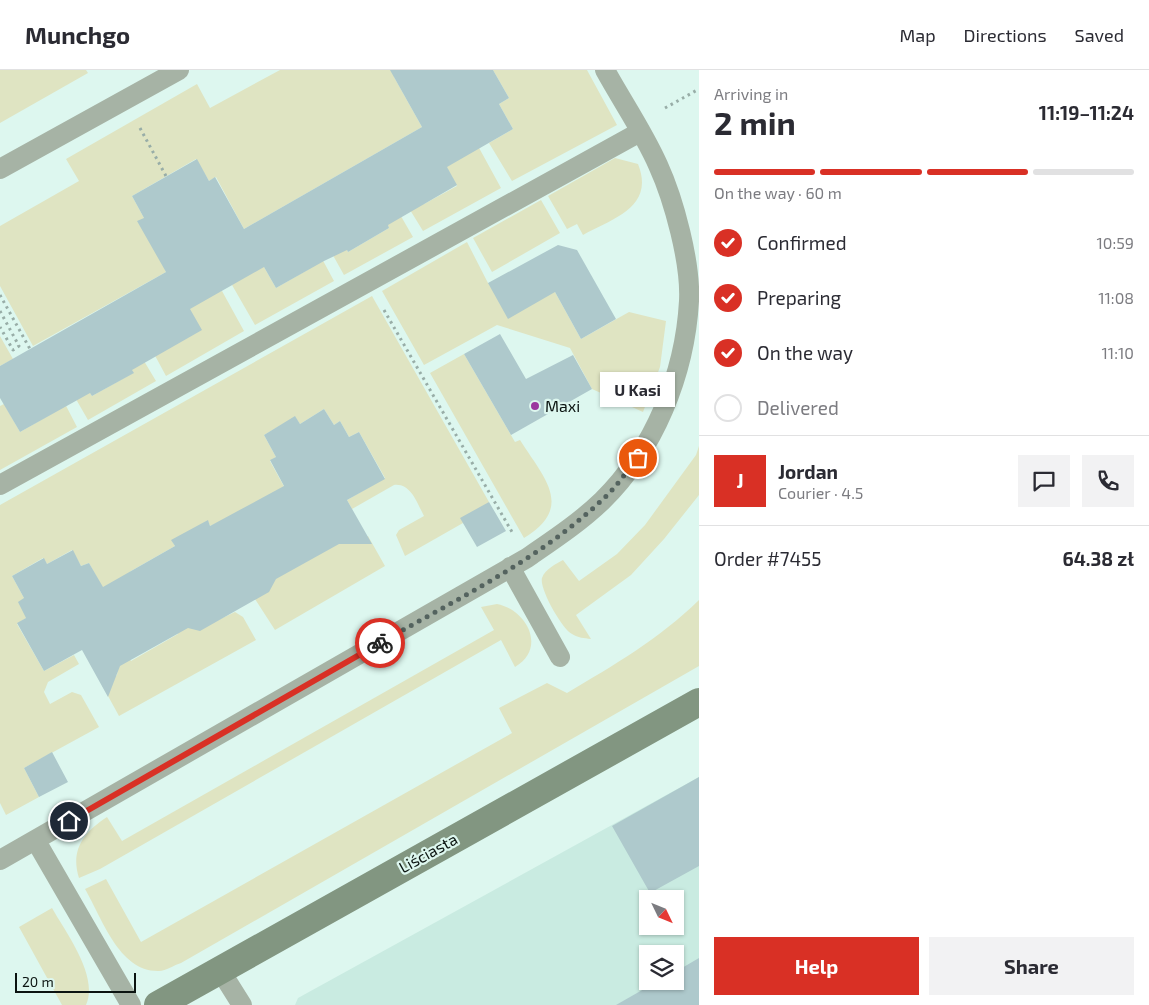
<!DOCTYPE html>
<meta charset="utf-8">
<style>
body{margin:0;font-family:"Exo 2",sans-serif;background:#f2f2f3;color:#2b2b33;height:100vh;display:flex;flex-direction:column;font-size:19px;white-space:nowrap}
*{box-sizing:border-box;margin:0}
p{font-size:16px;color:#7c7c81}
.icon{flex:none;width:28px;height:28px;fill:none;stroke:currentColor;stroke-width:2;stroke-linecap:round;stroke-linejoin:round}
.map{position:relative;flex:1;overflow:hidden}
.panel{display:flex;flex-direction:column;background:#fff;width:450px}
.panel>*{flex:none}
.needle{width:32px;rotate:133deg}
.tools{position:absolute;left:639px;top:820px;display:grid;gap:10px}
.tools a{display:grid;place-items:center;width:45px;height:45px;border-radius:0px;background:#fff;box-shadow:0 1px 4px #0004;font-size:25px}
.scale{position:absolute;left:15px;bottom:12px;width:121px;box-sizing:border-box;padding-left:5px;border:2px solid #0b1411;border-top:0;font-size:14px;line-height:18px;white-space:nowrap;color:#0b1411;-webkit-text-stroke:4px #ddf7ef;paint-order:stroke}
.pin{position:absolute;display:grid;place-items:center;width:42px;height:42px;color:#fff;margin:-21px;border:2px solid #fff;border-radius:50%;box-shadow:0 1px 5px #0007}
.courier{position:absolute;display:grid;place-items:center;width:50px;height:50px;margin:-25px;border:4px solid #d93025;border-radius:50%;background:#fff;color:#222;box-shadow:0 1px 6px #0007}
.bubble{position:absolute;height:35px;border-radius:0px;background:#fff;box-shadow:0 1px 4px #0004;font-size:16px;font-weight:700;line-height:35px;text-align:center}
.summary em{font-style:normal;font-weight:700}
.summary div{display:flex;flex-direction:column-reverse}
.summary{display:flex;align-items:center;justify-content:space-between;height:85px;padding:0 15px}
h1{font-size:32px;font-weight:700;line-height:38px}
.bar{display:grid;grid-template-columns:repeat(4,1fr);gap:8px 5px;align-content:center;height:60px;padding:0 15px}
.bar i{height:6px;border-radius:4px;background:#e1e1e2}
.bar .current{background:#d93025}
.bar p{grid-column:span 4}
.line{display:flex;align-items:center;gap:12px;padding:0 15px;border-top:1px solid #e1e1e2}
.line div{flex:1}
.round{display:grid;place-items:center;flex:none;width:52px;height:52px;border-radius:0px;background:#f2f2f3}
ol{padding:0 15px;list-style:none}
li{display:flex;align-items:center;gap:15px;height:55px}
li p{margin-inline-start:auto}
li .icon{padding:5px;border-radius:50%;background:#d93025;color:#fff;stroke-width:4}
li:last-child{color:#7c7c81}
li i{width:28px;height:28px;border:2px solid #e1e1e2;border-radius:50%}
.cta{display:flex;gap:10px;margin-top:auto;padding:10px 15px}
.cta a{flex:1;height:58px;border-radius:0px;background:#d93025;color:#fff;font-size:20px;font-weight:700;line-height:58px;text-align:center}
.cta a+a{background:#f2f2f3;color:#2b2b33}
header{display:flex;align-items:center;gap:30px;box-sizing:border-box;height:70px;padding:0 25px;background:#fff;border-bottom:1px solid #e1e1e2}
header strong{font-size:24px}
nav{display:flex;gap:28px;margin-inline-start:auto;font-size:18px}
main{display:flex;flex:1;min-height:0}
.map>svg:first-child{display:block}
.built{fill:#c9ebe1;fill-rule:evenodd}
.green{fill:#dfe4c2}
.building{fill:#aec9cc}
.lines{fill:none;stroke-linecap:round;stroke-linejoin:round}
.path{stroke:#98ada7;stroke-width:3;stroke-dasharray:2.5 4;stroke-linecap:butt}
.lane{stroke:#a6b3a5;stroke-width:20}
.secondary{stroke:#829681;stroke-width:28}
.done{stroke:#54635f;stroke-width:5;stroke-dasharray:0 9}
.route{stroke:#d93025;stroke-width:6}
.poi-dot{fill:#9b389f;stroke:#ddf7ef;stroke-width:2}
.labels{text-anchor:middle;stroke-width:4.5;stroke-linejoin:round;paint-order:stroke}
.poi-label{font-size:16px;fill:#0b1411;stroke:#ddf7ef;text-anchor:start}
.street-label{font-size:16px;fill:#0b1411;stroke:#ddf7ef}
</style>
<header>
<strong>Munchgo</strong>
<nav><a>Map</a><a>Directions</a><a>Saved</a></nav>
</header>
<main>
<div class="map">
<svg width="699" height="935" viewBox="0 0 699 935">
<rect width="100%" height="100%" fill="#ddf7ef"/>
<path class="built" d="M 699,707 L 699,935 L 295,935 L 298,928 ZM 648,829 L 675,829 L 675,856 L 648,856 ZM 648,884 L 675,884 L 675,911 L 648,911 Z"/>
<path class="green" d="M 0,0 L 86,0 L 88,3 L 0,53 Z
M 280,0 L 399,0 L 394,7 L 422,57 L 244,159 L 216,107 L 209,111 L 196,89 L 132,126 L 144,148 L 166,202 L 33,276 L 0,216 L 0,156 L 79,111 L 66,89 L 197,14 L 210,38 Z
M 493,0 L 587,0 L 617,55 L 512,111 L 489,73 L 513,59 L 499,34 L 509,28 Z
M 478,76 L 501,118 L 423,161 L 407,135 L 424,134 L 457,116 L 441,87 Z
M 615,88 L 638,94 C 655,137 614,148 583,165 L 577,154 L 567,159 L 548,126 Z
M 541,130 L 560,163 L 492,202 L 473,168 Z
M 398,141 L 413,167 L 344,205 L 330,180 L 343,173 L 348,182 L 389,158 L 384,148 Z
M 467,172 L 488,213 L 555,222 L 581,269 L 629,242 L 666,251 L 660,297 L 643,342 L 592,319 L 570,278 L 497,255 L 424,295 L 382,221 Z
M 320,185 L 334,211 L 255,255 L 232,215 L 260,190 L 276,218 L 309,199 Z
M 222,221 L 244,261 L 166,306 L 152,280 L 185,231 Z
M 372,226 L 489,432 L 463,453 L 405,486 L 396,465 L 399,460 L 424,446 C 417,433 411,413 394,415 L 352,439 L 347,430 L 385,408 L 359,362 L 349,367 L 340,351 L 334,355 L 324,339 L 300,354 L 295,347 L 264,365 L 276,387 L 270,391 L 287,422 L 210,456 L 208,451 L 172,471 L 175,476 L 131,501 L 106,524 L 89,493 L 81,496 L 72,480 L 47,494 L 43,488 L 12,506 L 24,528 L 26,548 L 17,554 L 44,601 L 74,585 L 79,594 L 48,612 L 44,622 L 50,634 L 72,622 L 81,625 L 99,657 L 24,698 L 39,727 L 6,745 L 0,733 L 0,435 Z
M 0,266 L 13,289 L 0,296 Z
M 464,284 L 515,372 L 520,370 C 544,408 575,437 524,468 L 430,303 Z
M 141,286 L 156,311 L 88,350 L 73,324 L 86,316 L 92,326 L 133,303 L 129,293 Z
M 63,330 L 77,357 L 0,400 L 0,336 L 4,334 L 20,362 L 53,343 Z
M 699,376 L 699,425 L 664,469 L 631,505 L 576,545 L 591,569 C 584,568 578,568 572,564 C 562,559 539,518 542,508 C 545,499 556,494 563,490 L 579,511 L 617,484 L 645,455 L 696,385 Z
M 323,461 L 355,473 L 368,466 L 385,496 L 275,560 L 255,529 Z
M 699,530 L 699,596 L 181,893 C 174,895 166,901 159,901 C 119,902 102,848 85,819 L 106,809 L 141,872 L 512,663 L 499,638 L 547,613 L 567,623 C 614,595 659,569 699,530 Z
M 497,534 C 527,540 547,578 515,597 L 501,570 L 100,799 L 79,808 C 70,780 84,762 107,747 L 122,771 L 494,560 L 481,537 Z
M 235,542 L 243,547 L 256,570 L 119,646 L 102,615 L 117,605 L 121,575 L 131,591 L 178,564 L 174,557 L 214,552 Z
M 52,838 C 66,863 99,906 86,935 L 62,935 L 19,857 Z"/>
<path class="building" d="M 390,0 L 493,0 L 509,28 L 499,34 L 513,59 L 447,97 L 457,115 L 388,155 L 389,158 L 348,182 L 347,180 L 324,191 L 276,218 L 264,197 L 190,239 L 202,260 L 132,300 L 134,303 L 92,326 L 90,323 L 20,362 L 0,328 L 0,296 L 166,202 L 137,151 L 144,148 L 132,126 L 197,89 L 209,111 L 215,107 L 244,159 L 422,57 Z
M 558,175 L 577,180 L 616,249 L 581,269 L 555,222 L 508,249 L 488,213 Z
M 500,264 L 526,309 L 573,285 L 592,319 L 511,365 L 464,284 Z
M 324,339 L 334,355 L 340,351 L 349,367 L 359,362 L 385,409 L 347,430 L 372,474 L 339,474 L 276,509 L 269,522 L 200,561 L 188,558 L 120,596 L 108,627 L 82,580 L 44,601 L 17,553 L 26,548 L 18,532 L 24,528 L 12,506 L 44,488 L 47,494 L 73,480 L 81,496 L 89,493 L 103,517 L 175,476 L 171,470 L 208,450 L 210,456 L 284,416 L 270,390 L 276,387 L 264,365 L 295,346 L 300,354 Z
M 489,432 L 506,461 L 477,477 L 460,448 Z
M 52,682 L 68,712 L 39,727 L 24,698 Z
M 699,707 L 699,796 L 650,823 L 612,756 Z
M 699,888 L 699,935 L 616,935 L 658,911 L 675,911 L 675,902 Z"/>
<g class="lines">
<path class="path" d="M 665,38 L 699,19
M 140,58 L 166,106
M 0,225 L 30,279
M 384,240 L 512,462
M 0,241 L 19,276 L 13,280 L 0,257"/>
<path class="lane" d="M 0,99 L 179,0
M 0,415 L 640,62
M 510,497 L 560,587
M 36,771 L 131,935
M 0,790 L 527,488 C 553,470 579,453 602,431 C 654,380 685,304 689,231 C 691,193 674,130 658,95 C 644,63 622,31 605,0
M 220,900 L 242,935"/>
<path class="secondary" d="M 158,935 L 699,632"/>
</g>
<g class="lines">
<path class="done" d="M 380,573 C 455,530 537,491 601,431 C 615,419 626,402 638,388"/>
<path class="route" d="M 69,751 L 380,573"/>
</g>
<circle class="poi-dot" cx="535" cy="336" r="5"/>
<g class="labels">
<g class="poi-label">
<text x="545" y="342">Maxi</text>
</g>
<g class="street-label">
<text transform="translate(428 783) rotate(-29)" y="6">Liściasta</text>
</g>
</g>
</svg>
<div class="tools">
<a><svg class="needle" viewBox="-14 -14 28 28"><path d="M0-13l5 13h-10z" fill="#e53935"/><path d="M0 13l5-13h-10z" fill="#7c7c81"/></svg></a>
<a><svg class="icon" aria-label="layers" viewBox="0 0 24 24"><path d="M12 4l9 5-9 5-9-5zM3 14l9 5 9-5"/></svg></a>
</div>
<div class="scale">20 m</div>
<div class="pin" style="left:638px;top:388px;background:#ea580c"><svg class="icon" aria-label="bag" viewBox="0 0 24 24"><path d="M5 8h14l-1 12H6zM9 8a3 3 0 0 1 6 0"/></svg></div>
<div class="pin" style="left:69px;top:751px;background:#1f2937"><svg class="icon" aria-label="home" viewBox="0 0 24 24"><path d="M3 11l9-7 9 7M6 9v11h12V9"/></svg></div>
<div class="courier" style="left:380px;top:573px"><svg class="icon" aria-label="bike" viewBox="0 0 24 24"><circle cx="6" cy="16" r="4"/><circle cx="18" cy="16" r="4"/><path d="M6 16l4-8h5l3 8M10 8l3 8H6M13 5h3"/></svg></div>
<div class="bubble" style="left:600px;top:302px;width:75px">U Kasi</div>
</div>
<section class="panel">
<div class="summary"><div><h1>2 min</h1><p>Arriving in</p></div><em>11:19–11:24</em></div>
<div class="bar"><i class="current"></i><i class="current"></i><i class="current"></i><i></i><p>On the way · 60 m</p></div>
<ol>
<li><svg class="icon" aria-label="check" viewBox="0 0 24 24"><path d="M5 12l5 5 9-10"/></svg>Confirmed<p>10:59</p></li>
<li><svg class="icon" aria-label="check" viewBox="0 0 24 24"><path d="M5 12l5 5 9-10"/></svg>Preparing<p>11:08</p></li>
<li><svg class="icon" aria-label="check" viewBox="0 0 24 24"><path d="M5 12l5 5 9-10"/></svg>On the way<p>11:10</p></li>
<li><i></i>Delivered</li>
</ol>
<div class="line" style="height:90px"><b class="round" style="background:#d93025;color:#fff">J</b><div><b>Jordan</b><p>Courier · 4.5</p></div><a class="round"><svg class="icon" aria-label="chat" viewBox="0 0 24 24"><path d="M4 5h16v11H9l-5 4z"/></svg></a><a class="round"><svg class="icon" aria-label="phone" viewBox="0 0 24 24"><path d="M5 4h4l2 5-3 2q2 4 5 5l2-3 5 2v4C11 20 4 13 5 4z"/></svg></a></div>
<div class="line" style="height:65px"><div>Order #7455</div><b>64.38 zł</b></div>
<div class="cta"><a>Help</a><a>Share</a></div>
</section>
</main>
